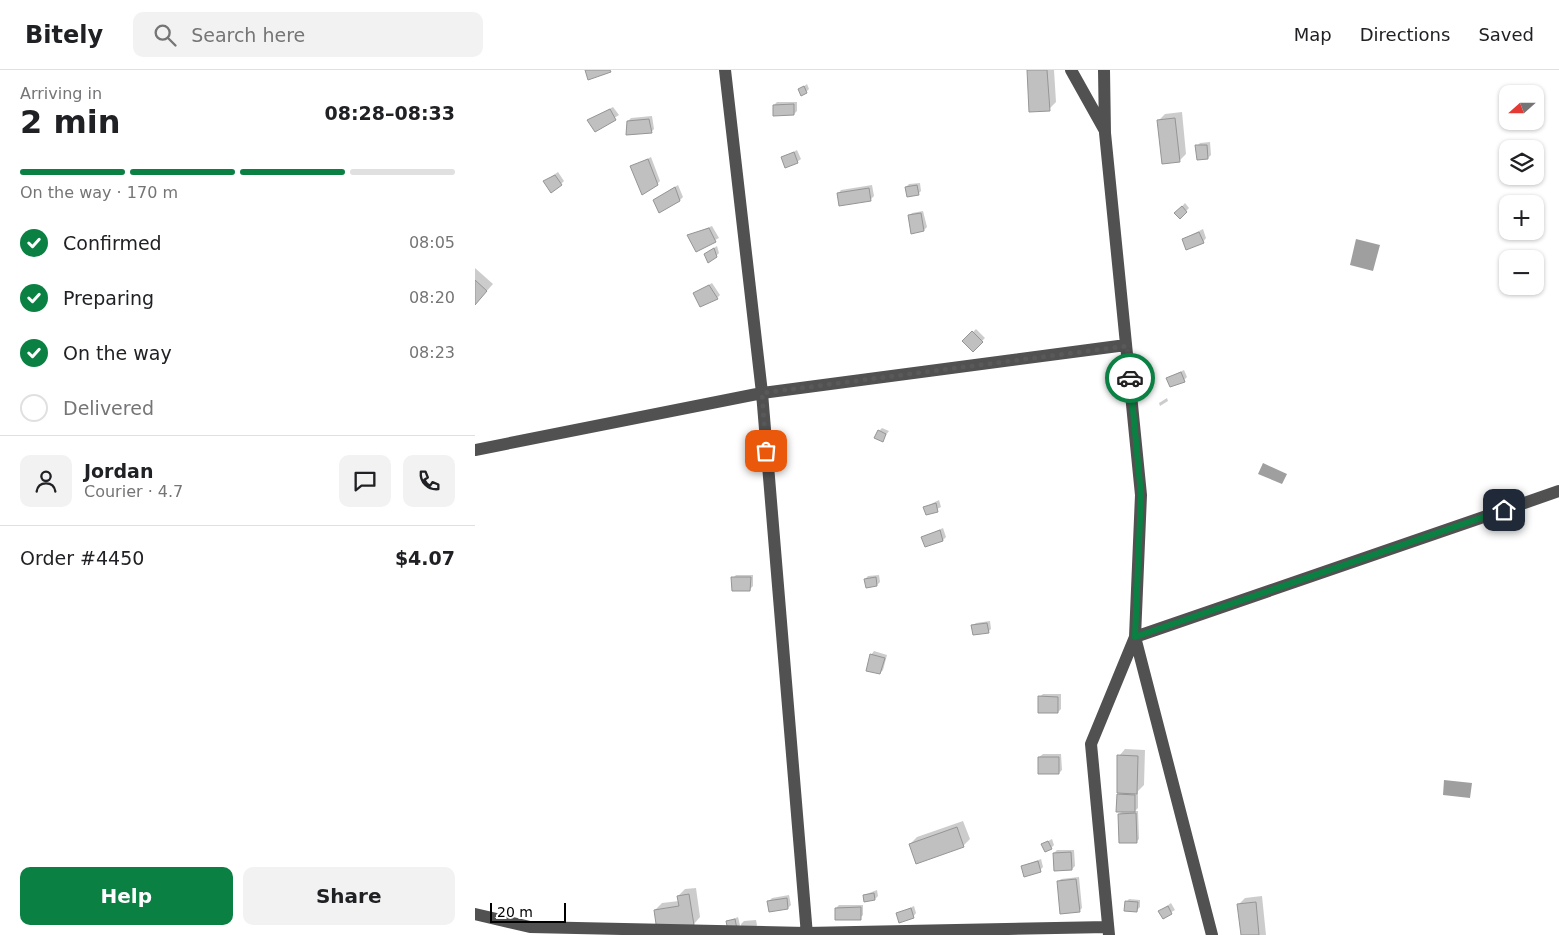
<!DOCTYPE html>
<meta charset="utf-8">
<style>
body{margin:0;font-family:"DejaVu Sans",sans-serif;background:#f2f2f2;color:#202124;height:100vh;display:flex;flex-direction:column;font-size:19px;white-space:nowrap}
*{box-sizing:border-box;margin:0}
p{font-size:16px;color:#757577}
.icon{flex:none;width:28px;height:28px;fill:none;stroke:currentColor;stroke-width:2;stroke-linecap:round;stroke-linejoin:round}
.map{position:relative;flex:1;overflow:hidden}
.details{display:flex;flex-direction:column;background:#fff;width:475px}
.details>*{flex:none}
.needle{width:32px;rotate:249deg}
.controls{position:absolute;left:1024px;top:15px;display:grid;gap:10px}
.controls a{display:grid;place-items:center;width:45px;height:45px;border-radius:10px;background:#fff;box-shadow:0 1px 4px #0004;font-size:25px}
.scale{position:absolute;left:15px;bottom:12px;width:76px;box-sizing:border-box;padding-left:5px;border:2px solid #000;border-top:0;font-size:14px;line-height:18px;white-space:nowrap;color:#000;-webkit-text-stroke:4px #fff;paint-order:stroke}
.pin{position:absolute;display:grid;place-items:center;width:42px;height:42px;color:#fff;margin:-21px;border-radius:10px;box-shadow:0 2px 8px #0006}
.courier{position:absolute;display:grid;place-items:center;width:50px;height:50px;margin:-25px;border:4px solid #0b8043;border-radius:50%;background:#fff;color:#222;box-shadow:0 1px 6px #0007}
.headline em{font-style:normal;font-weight:700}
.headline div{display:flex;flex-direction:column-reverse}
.headline{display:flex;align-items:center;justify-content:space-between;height:85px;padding:0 20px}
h1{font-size:32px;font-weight:700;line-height:38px}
.bar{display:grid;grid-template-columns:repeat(4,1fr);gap:8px 5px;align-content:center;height:60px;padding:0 20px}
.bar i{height:6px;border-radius:4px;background:#e0e0e0}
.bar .current{background:#0b8043}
.bar p{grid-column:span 4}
.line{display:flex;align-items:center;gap:12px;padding:0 20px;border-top:1px solid #e0e0e0}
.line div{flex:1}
.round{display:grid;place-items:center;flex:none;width:52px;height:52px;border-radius:10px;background:#f2f2f2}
ol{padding:0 20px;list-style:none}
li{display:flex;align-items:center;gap:15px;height:55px}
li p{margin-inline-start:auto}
li .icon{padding:5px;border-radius:50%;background:#0b8043;color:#fff;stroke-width:4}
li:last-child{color:#757577}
li i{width:28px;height:28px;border:2px solid #e0e0e0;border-radius:50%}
.cta{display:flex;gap:10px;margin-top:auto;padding:10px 20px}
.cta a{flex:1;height:58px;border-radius:10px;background:#0b8043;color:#fff;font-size:20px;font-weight:700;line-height:58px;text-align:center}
.cta a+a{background:#f2f2f2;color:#202124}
header{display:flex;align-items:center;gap:30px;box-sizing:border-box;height:70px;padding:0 25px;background:#fff;border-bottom:1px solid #e0e0e0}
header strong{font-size:24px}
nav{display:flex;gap:28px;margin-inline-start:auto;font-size:18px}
.search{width:350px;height:45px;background:#f2f2f2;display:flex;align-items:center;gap:12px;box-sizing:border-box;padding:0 18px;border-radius:10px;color:#757577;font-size:19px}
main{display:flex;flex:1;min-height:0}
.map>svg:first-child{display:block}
.water{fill:#9f9f9f}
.shadow{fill:#0003}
.building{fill:#c0c0c0;stroke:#959595}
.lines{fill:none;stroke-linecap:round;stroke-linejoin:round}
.minor{stroke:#515151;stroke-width:12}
.done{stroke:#595959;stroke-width:5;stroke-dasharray:0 9}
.route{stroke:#0b8043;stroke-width:6}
</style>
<header>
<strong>Bitely</strong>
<div class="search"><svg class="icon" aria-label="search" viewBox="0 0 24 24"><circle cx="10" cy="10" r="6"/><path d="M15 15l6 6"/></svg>Search here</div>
<nav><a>Map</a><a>Directions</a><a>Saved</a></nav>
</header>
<main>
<section class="details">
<div class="headline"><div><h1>2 min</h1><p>Arriving in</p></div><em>08:28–08:33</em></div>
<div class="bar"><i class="current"></i><i class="current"></i><i class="current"></i><i></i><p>On the way · 170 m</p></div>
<ol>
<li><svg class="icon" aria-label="check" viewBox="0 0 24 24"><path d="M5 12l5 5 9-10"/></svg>Confirmed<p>08:05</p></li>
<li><svg class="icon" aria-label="check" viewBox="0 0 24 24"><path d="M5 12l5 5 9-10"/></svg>Preparing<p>08:20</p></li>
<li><svg class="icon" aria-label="check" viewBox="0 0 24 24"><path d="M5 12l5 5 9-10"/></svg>On the way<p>08:23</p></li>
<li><i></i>Delivered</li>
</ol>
<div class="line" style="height:90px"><a class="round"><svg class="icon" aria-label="person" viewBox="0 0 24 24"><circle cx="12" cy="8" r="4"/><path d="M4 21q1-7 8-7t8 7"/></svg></a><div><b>Jordan</b><p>Courier · 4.7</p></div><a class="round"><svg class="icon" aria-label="chat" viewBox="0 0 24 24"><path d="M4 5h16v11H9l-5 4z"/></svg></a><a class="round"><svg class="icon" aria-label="phone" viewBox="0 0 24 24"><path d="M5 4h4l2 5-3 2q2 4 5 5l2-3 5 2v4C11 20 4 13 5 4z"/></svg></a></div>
<div class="line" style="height:65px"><div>Order #4450</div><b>$4.07</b></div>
<div class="cta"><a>Help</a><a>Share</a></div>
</section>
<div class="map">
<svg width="1084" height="865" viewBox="0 0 1084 865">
<rect width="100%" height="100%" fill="#fff"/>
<path class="water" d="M 881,169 L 905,175 L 898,201 L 875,195 Z
M 788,393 L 812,404 L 807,414 L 783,404 Z
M 969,710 L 997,713 L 995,728 L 968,725 Z"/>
<path class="shadow" d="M 553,0 L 579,0 L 581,32 L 574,39 Z
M 332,14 L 334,19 L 331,22 L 325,19 Z
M 302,32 L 322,32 L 322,41 L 319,44 L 299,35 Z
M 138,37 L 144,45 L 120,60 L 113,50 Z
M 707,42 L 711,84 L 704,91 L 683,51 L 690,44 Z
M 177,46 L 179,59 L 176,62 L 153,51 L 156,48 Z
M 735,72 L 736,85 L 733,88 L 722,76 L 725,73 Z
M 322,80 L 326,89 L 322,92 L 307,88 Z
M 176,87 L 185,111 L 182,114 L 156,97 Z
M 83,102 L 89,111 L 86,114 L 70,111 Z
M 445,113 L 446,121 L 443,124 L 431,117 L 434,114 Z
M 203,115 L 208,127 L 205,130 L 179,130 Z
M 397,115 L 399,126 L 395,130 L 363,124 L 366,120 Z
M 710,133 L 714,138 L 705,147 L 701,143 Z
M 448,141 L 452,157 L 449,160 L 434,146 L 437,143 Z
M 237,156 L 244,168 L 221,180 L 214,165 Z
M 728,159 L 731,168 L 728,172 L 708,169 Z
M 242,176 L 244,183 L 241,186 L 234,181 Z
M 0,198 L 18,214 L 0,234 Z
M 237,213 L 245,225 L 242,228 L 219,223 Z
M 501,259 L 510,268 L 498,280 L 489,271 Z
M 709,300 L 712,307 L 709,310 L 692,308 Z
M 692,328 L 693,331 L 685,336 L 684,333 Z
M 407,358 L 414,361 L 407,370 L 404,361 Z
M 464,430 L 466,437 L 452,444 L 450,437 Z
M 468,458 L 471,467 L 468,470 L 448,467 Z
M 261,505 L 278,505 L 278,516 L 275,519 L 258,508 Z
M 404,505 L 405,512 L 402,515 L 390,509 L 393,506 Z
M 515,551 L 516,559 L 513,562 L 497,556 L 501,553 Z
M 399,581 L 412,585 L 408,600 L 405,603 L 396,585 Z
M 568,624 L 586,624 L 586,639 L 583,642 L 564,627 Z
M 650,679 L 670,680 L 669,715 L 663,721 L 663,738 L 660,741 L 663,741 L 664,769 L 661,772 L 644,744 L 648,741 L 643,725 L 646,722 L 644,686 Z
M 568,684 L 586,684 L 587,700 L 584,703 L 564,687 Z
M 488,751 L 495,769 L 488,776 L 435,774 L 442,767 Z
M 577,769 L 579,775 L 576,778 L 568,774 Z
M 582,780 L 599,780 L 600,796 L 597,799 L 579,783 Z
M 566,789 L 568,797 L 565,800 L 547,796 Z
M 604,807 L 607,838 L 604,841 L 583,812 L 586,809 Z
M 221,818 L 225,847 L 219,854 L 180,840 L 187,833 L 204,831 L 203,826 L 210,819 Z
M 402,820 L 403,826 L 400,829 L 389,825 Z
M 314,825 L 316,835 L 313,838 L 294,831 L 297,828 Z
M 787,826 L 791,865 L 767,865 L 763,835 L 770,828 Z
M 654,829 L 665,830 L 665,837 L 662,840 L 651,832 Z
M 696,833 L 700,840 L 688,847 L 685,841 Z
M 364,835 L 388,835 L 388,845 L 385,848 L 361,838 Z
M 439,836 L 441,843 L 438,847 L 422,844 Z
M 263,847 L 265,855 L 262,858 L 253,851 Z
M 281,850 L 282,855 L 279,859 L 267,860 L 266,854 L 269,851 Z"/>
<path class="building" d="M 110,0 L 135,0 L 136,2 L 113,10 Z
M 552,0 L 572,0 L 575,41 L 554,42 Z
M 329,16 L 332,23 L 326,26 L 323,19 Z
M 319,34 L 319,45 L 298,46 L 298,35 Z
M 135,39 L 141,50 L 120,62 L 112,50 Z
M 700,48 L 705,92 L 687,94 L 682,50 Z
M 174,49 L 177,63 L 151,65 L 152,51 Z
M 720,75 L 732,75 L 733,89 L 722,90 Z
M 319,82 L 323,93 L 310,98 L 306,87 Z
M 173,89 L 183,115 L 167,125 L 155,96 Z
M 80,105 L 87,115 L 76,123 L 68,111 Z
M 442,115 L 444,125 L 432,127 L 430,117 Z
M 200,117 L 205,131 L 184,143 L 178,130 Z
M 394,118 L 396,131 L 364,136 L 362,123 Z
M 707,136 L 712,142 L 705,149 L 699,143 Z
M 446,143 L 449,161 L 436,164 L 433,145 Z
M 234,158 L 241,172 L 221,182 L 212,165 Z
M 724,162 L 729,173 L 711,180 L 707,169 Z
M 239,178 L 242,187 L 233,193 L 229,184 Z
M 0,210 L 12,221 L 0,235 Z
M 234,215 L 243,229 L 225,237 L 218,223 Z
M 497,261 L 508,272 L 498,282 L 487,271 Z
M 706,302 L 710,312 L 695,317 L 691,308 Z
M 403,360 L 411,364 L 408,372 L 399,368 Z
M 461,433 L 463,442 L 451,445 L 448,437 Z
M 465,460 L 468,471 L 450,477 L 446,467 Z
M 256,507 L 276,507 L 275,521 L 257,521 Z
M 401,507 L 402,516 L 391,518 L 389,509 Z
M 512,553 L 514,563 L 498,565 L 496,555 Z
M 395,584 L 410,588 L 405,604 L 391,601 Z
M 563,626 L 583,627 L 583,643 L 563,643 Z
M 642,685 L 663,686 L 662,724 L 642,723 Z
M 563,687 L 584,687 L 584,704 L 563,704 Z
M 642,724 L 660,725 L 660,742 L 641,742 Z
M 661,743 L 662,773 L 644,773 L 643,744 Z
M 482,757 L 489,777 L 441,794 L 434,774 Z
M 573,771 L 577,779 L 570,782 L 566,774 Z
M 596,782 L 597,800 L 579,801 L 578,783 Z
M 563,791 L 566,802 L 549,807 L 546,796 Z
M 601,809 L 605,842 L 585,844 L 582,811 Z
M 399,823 L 400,830 L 389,832 L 388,825 Z
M 214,824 L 219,855 L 182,861 L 179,840 L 204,836 L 202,826 Z
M 312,828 L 313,839 L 294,842 L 292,831 Z
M 650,831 L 663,832 L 662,842 L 649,841 Z
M 781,832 L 784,865 L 766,865 L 762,834 Z
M 693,836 L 697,844 L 688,849 L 683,841 Z
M 386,837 L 386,850 L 360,850 L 360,838 Z
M 436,838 L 439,848 L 424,853 L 421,843 Z
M 260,849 L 262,859 L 253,861 L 251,851 Z"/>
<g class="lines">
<path class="minor" d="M 250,0 L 287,323 L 332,865
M 596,0 L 629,59
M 629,0 L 630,63 L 666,425 L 660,567 L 616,674 L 634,865
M 0,380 L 287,323 L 651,275
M 0,844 L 55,857 L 331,863 L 633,857
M 737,865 L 660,567 L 1084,421"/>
</g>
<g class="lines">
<path class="done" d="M 291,381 L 287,323 L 652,276 L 655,308"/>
<path class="route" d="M 655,308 L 666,425 L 660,567 L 1029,440"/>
</g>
</svg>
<div class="controls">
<a><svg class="needle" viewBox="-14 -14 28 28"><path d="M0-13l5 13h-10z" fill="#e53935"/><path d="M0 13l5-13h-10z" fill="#757577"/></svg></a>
<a><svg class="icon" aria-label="layers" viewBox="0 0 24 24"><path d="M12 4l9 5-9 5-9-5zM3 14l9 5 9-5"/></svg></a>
<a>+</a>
<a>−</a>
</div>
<div class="scale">20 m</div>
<div class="pin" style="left:291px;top:381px;background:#ea580c"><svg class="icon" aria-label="bag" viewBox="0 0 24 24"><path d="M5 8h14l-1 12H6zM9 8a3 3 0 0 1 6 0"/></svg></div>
<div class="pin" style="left:1029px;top:440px;background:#1f2937"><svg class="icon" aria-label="home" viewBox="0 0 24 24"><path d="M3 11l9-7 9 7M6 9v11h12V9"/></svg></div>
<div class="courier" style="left:655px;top:308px"><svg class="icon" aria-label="car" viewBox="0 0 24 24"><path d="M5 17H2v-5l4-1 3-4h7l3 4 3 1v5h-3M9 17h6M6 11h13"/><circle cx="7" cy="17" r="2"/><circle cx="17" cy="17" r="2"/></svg></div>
</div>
</main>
